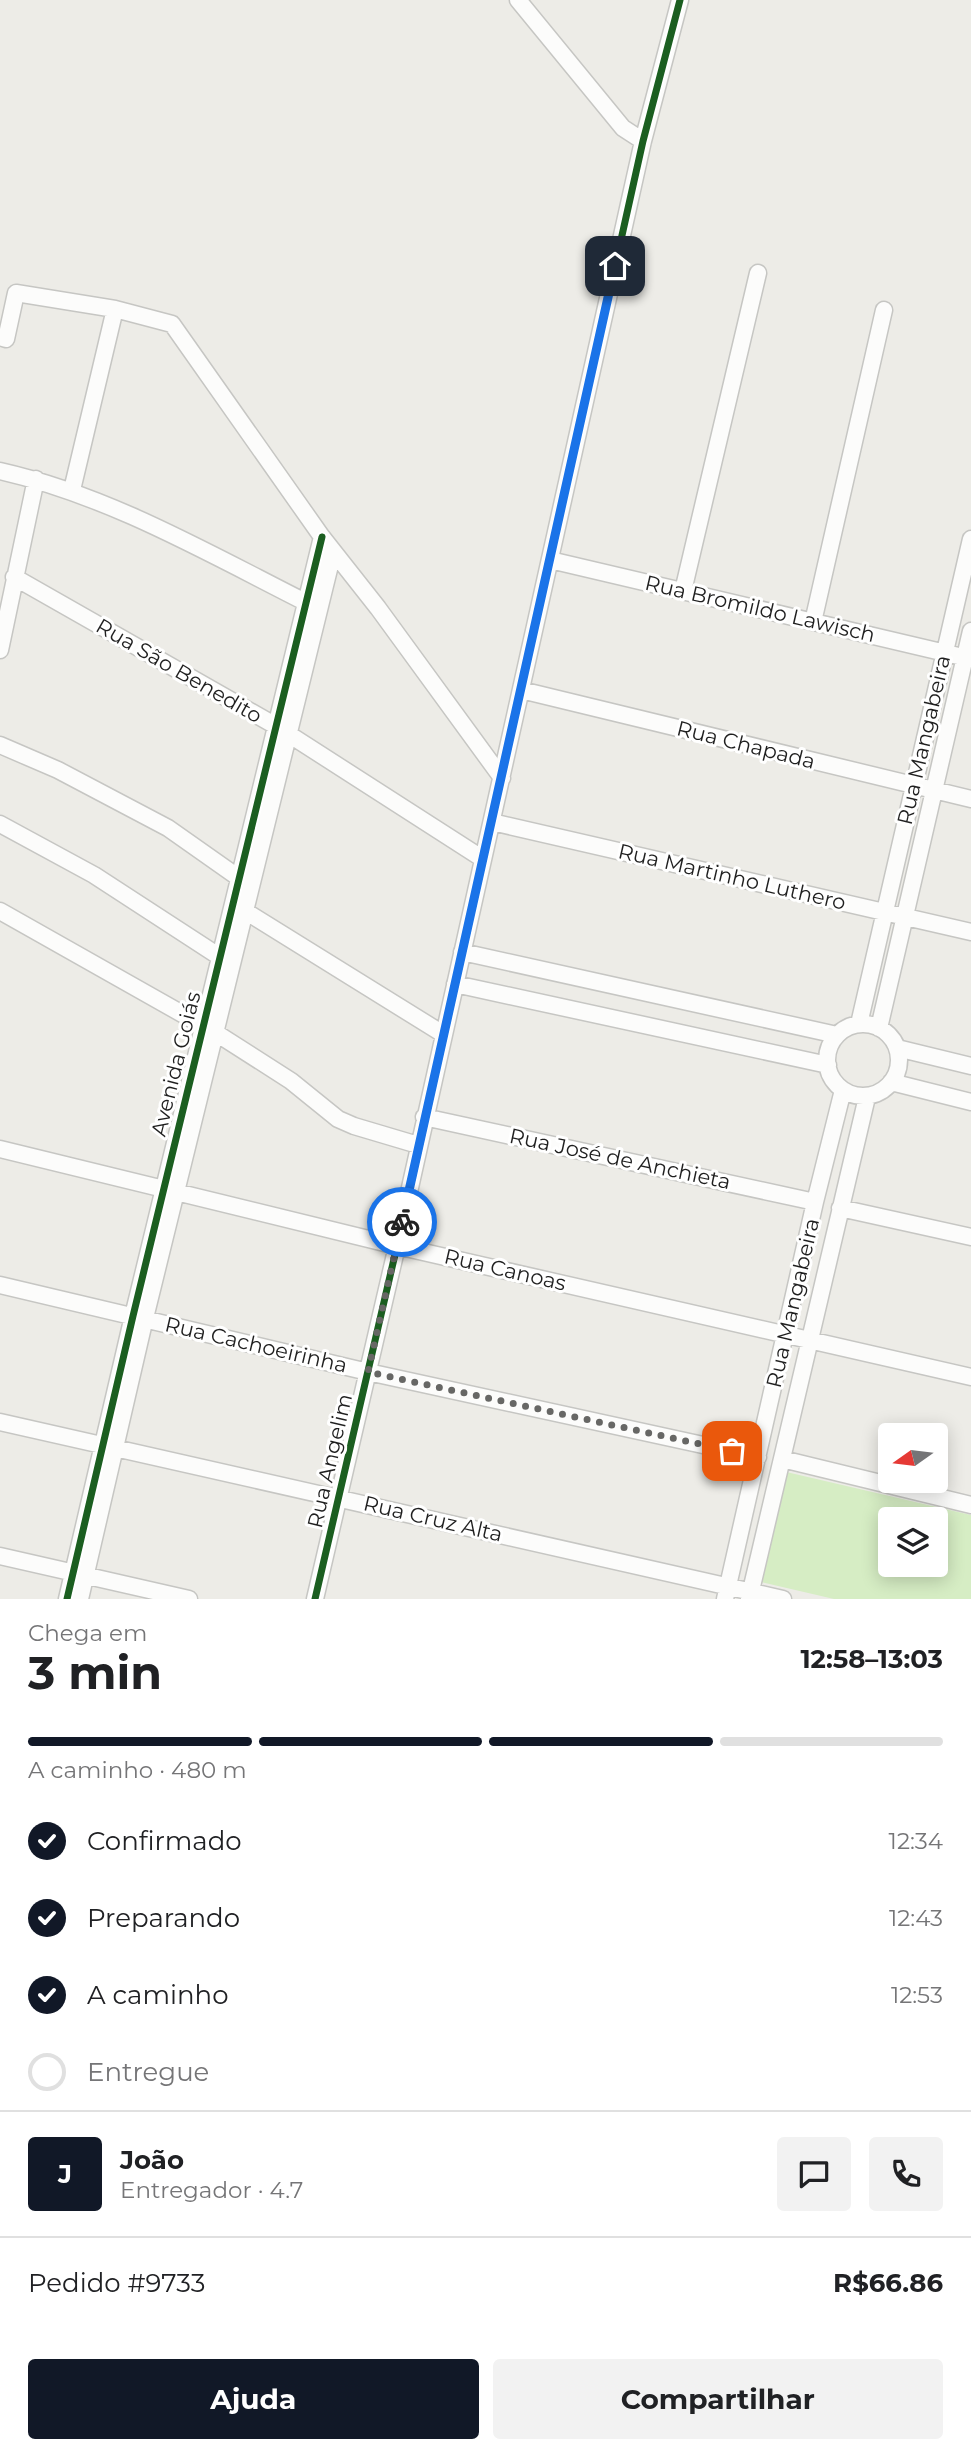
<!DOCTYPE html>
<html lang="pt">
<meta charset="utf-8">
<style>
body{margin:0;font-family:Montserrat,sans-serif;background:#f2f2f2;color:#202124;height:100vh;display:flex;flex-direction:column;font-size:26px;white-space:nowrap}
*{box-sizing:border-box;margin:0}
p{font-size:23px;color:#757577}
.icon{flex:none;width:38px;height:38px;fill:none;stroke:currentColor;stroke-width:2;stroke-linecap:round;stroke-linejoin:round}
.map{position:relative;height:1599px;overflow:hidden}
.panel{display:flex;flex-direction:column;background:#fff;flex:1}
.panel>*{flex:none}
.needle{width:46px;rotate:256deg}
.fabs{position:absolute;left:878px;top:1423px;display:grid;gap:14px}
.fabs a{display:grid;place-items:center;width:70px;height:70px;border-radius:7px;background:#fff;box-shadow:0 4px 18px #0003;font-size:35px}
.pin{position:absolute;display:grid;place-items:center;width:60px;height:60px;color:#fff;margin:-30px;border-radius:14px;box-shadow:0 4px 10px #0006}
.courier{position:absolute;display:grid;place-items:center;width:70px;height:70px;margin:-35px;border:5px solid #1a73e8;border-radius:50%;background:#fff;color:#222;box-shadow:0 2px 9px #0007}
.overview em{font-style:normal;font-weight:700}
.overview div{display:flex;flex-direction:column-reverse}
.overview{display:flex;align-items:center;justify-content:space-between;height:119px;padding:0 28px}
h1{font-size:46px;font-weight:700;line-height:52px}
.bar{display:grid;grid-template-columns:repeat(4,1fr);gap:10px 7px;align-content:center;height:84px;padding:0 28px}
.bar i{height:9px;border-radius:5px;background:#e0e0e0}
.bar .active{background:#111827}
.bar p{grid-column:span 4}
.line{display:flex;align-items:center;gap:18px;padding:0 28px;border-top:2px solid #e0e0e0}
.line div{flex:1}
.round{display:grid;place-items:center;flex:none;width:74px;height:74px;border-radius:7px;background:#f2f2f2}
ol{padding:0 28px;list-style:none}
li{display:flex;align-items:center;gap:21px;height:77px}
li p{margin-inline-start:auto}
li .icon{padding:7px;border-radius:50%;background:#111827;color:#fff;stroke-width:4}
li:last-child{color:#757577}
li i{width:38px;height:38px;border:4px solid #e0e0e0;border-radius:50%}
.button{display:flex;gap:14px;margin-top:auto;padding:14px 28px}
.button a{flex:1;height:80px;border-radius:7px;background:#111827;color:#fff;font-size:28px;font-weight:700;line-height:80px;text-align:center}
.button a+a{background:#f2f2f2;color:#202124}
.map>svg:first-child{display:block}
.grass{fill:#d6edc4;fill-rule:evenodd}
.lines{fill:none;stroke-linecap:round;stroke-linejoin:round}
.minor-casing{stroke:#c6c6c3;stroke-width:19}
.minor{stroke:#fcfcfb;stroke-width:16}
.cycleway-casing{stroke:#fff;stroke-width:11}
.cycleway{stroke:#1b5e20;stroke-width:7}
.done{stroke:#676765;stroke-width:7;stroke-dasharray:0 12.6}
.route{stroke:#1a73e8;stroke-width:9}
.labels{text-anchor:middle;stroke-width:6;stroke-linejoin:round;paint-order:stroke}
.street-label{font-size:21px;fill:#1f1f1f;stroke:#fff}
</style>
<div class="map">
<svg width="971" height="1599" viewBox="0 0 971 1599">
<rect width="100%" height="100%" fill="#edece7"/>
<path class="grass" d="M 782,1471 L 971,1515 L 971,1599 L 834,1599 L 757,1581 ZM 891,1519 L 936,1519 L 936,1564 L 891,1564 Z"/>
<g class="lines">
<defs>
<path id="minor" d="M 518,0 L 623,128 L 643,141
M 0,337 L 6,339 L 16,293 L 115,309 L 172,324 L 322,537 L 378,608 L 502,778
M 0,471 C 111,496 213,556 315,607
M 72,490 L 115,309
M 550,560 L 971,659
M 14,577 L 276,726 L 483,859
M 683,591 L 758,273
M 813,622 L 884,310
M 0,650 L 36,479
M 521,690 L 971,799
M 0,745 L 58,770 L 168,828 L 239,878
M 492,822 L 971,932
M 0,824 L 94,875 L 220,957
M 0,911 L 216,1033 L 291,1081 L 338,1119 L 354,1126 L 418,1145
M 245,911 L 443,1034
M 462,952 L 837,1035
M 455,984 L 828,1065
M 859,1024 L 971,539
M827 1060a36 36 0 1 1 72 0a36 36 0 1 1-72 0Z
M 879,1028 L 971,631
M 897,1048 L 971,1066
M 891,1082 L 971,1102
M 424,1117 L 815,1202
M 0,1149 L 397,1246 L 971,1377
M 840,1208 L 971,1237
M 0,1285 L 368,1372 L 758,1457
M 0,1422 L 783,1599
M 782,1459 L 971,1505
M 0,1556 L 189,1599
M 67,1599 L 133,1316 L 322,537
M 80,1599 L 145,1318 L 333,553
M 315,1599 L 397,1246 L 643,141 L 680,0
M 725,1599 L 815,1202 L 843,1090
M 749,1599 L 867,1097"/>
</defs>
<use href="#minor" class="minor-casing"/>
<use href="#minor" class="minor"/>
<defs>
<path id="cycleway" d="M 67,1599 L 133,1316 L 322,537
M 315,1599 L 397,1246 L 643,141 L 680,0"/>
</defs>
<use href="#cycleway" class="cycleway-casing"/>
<use href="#cycleway" class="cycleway"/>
</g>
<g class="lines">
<path class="done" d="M 402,1222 L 368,1372 L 732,1451"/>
<path class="route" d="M 402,1222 L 615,266"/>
</g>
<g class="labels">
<g class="street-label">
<text transform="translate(760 609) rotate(13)" y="7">Rua Bromildo Lawisch</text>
<text transform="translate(179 671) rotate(30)" y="7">Rua São Benedito</text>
<text transform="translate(924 740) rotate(-77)" y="7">Rua Mangabeira</text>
<text transform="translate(746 745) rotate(14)" y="7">Rua Chapada</text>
<text transform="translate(732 877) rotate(13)" y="7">Rua Martinho Luthero</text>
<text transform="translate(176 1064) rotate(-76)" y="7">Avenida Goiás</text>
<text transform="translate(620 1159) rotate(12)" y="7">Rua José de Anchieta</text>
<text transform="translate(505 1270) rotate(13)" y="7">Rua Canoas</text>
<text transform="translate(793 1303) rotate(-77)" y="7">Rua Mangabeira</text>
<text transform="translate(256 1345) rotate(13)" y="7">Rua Cachoeirinha</text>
<text transform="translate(330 1461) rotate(-77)" y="7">Rua Angelim</text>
<text transform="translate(433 1519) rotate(13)" y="7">Rua Cruz Alta</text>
</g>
</g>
</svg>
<div class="fabs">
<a><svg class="needle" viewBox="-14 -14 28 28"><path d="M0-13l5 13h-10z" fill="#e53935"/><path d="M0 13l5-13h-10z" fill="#757577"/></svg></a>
<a><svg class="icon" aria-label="layers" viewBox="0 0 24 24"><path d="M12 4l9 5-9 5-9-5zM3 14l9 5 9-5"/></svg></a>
</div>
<div class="pin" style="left:732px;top:1451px;background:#ea580c"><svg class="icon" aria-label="bag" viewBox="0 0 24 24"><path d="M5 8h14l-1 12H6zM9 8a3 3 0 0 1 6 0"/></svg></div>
<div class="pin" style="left:615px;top:266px;background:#1f2937"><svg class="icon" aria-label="home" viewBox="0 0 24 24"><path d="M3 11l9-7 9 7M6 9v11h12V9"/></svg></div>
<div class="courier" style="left:402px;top:1222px"><svg class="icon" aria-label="bike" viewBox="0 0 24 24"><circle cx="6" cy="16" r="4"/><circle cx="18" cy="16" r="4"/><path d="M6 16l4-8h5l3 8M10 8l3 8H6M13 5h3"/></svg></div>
</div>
<section class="panel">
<div class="overview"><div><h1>3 min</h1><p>Chega em</p></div><em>12:58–13:03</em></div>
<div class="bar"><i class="active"></i><i class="active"></i><i class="active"></i><i></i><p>A caminho · 480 m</p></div>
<ol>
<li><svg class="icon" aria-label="check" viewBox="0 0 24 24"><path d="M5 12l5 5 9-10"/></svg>Confirmado<p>12:34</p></li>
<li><svg class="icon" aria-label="check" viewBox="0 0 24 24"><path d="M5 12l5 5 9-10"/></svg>Preparando<p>12:43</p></li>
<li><svg class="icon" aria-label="check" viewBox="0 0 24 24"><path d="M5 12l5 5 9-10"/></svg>A caminho<p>12:53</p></li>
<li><i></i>Entregue</li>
</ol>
<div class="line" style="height:126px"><b class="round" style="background:#111827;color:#fff">J</b><div><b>João</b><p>Entregador · 4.7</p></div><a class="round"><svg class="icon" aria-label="chat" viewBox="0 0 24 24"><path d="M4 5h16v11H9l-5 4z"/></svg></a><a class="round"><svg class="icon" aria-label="phone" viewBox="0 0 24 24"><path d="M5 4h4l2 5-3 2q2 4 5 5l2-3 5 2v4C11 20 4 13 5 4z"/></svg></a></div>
<div class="line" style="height:91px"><div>Pedido #9733</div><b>R$66.86</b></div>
<div class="button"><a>Ajuda</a><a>Compartilhar</a></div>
</section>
